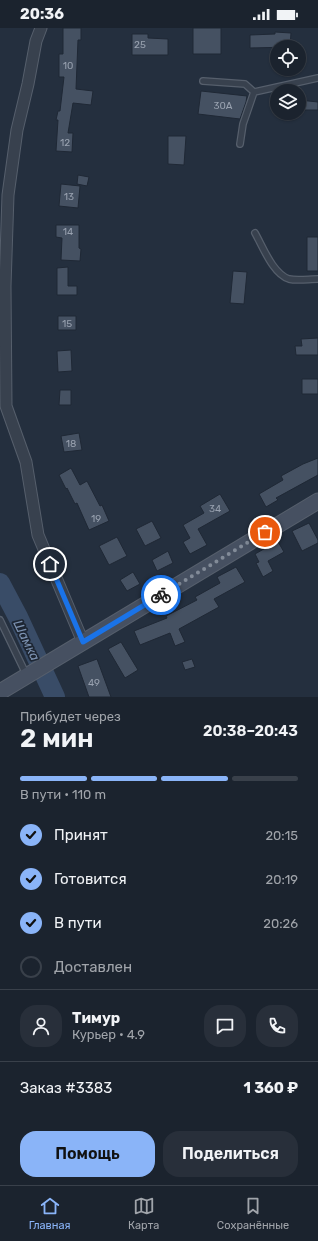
<!DOCTYPE html>
<html lang="ru">
<meta charset="utf-8">
<style>
body{margin:0;font-family:Rubik,sans-serif;background:#282f3a;color:#f1f3f6;height:100vh;display:flex;flex-direction:column;font-size:15px;white-space:nowrap}
*{box-sizing:border-box;margin:0}
p{font-size:13px;color:#a0a4aa}
.icon{flex:none;width:22px;height:22px;fill:none;stroke:currentColor;stroke-width:2;stroke-linecap:round;stroke-linejoin:round}
.map{position:relative;height:669px;overflow:hidden}
.side{display:flex;flex-direction:column;background:#1b232e;flex:1}
.side>*{flex:none}
.fabs{position:absolute;left:270px;top:12px;display:grid;gap:8px}
.fabs a{display:grid;place-items:center;width:36px;height:36px;border-radius:50%;background:#1b232e;box-shadow:0 1px 3px #0004,0 0 0 1px #39404a;font-size:20px}
.pin{position:absolute;display:grid;place-items:center;width:34px;height:34px;color:#fff;margin:-17px;border:2px solid #fff;border-radius:50%;box-shadow:0 1px 4px #0007}
.courier{position:absolute;display:grid;place-items:center;width:40px;height:40px;margin:-20px;border:3px solid #1a73e8;border-radius:50%;background:#fff;color:#222;box-shadow:0 1px 5px #0007}
.head em{font-style:normal;font-weight:600}
.head div{display:flex;flex-direction:column-reverse}
.head{display:flex;align-items:center;justify-content:space-between;height:68px;padding:0 20px}
h1{font-size:26px;font-weight:600;line-height:30px}
.bar{display:grid;grid-template-columns:repeat(4,1fr);gap:6px 4px;align-content:center;height:48px;padding:0 20px}
.bar i{height:5px;border-radius:3px;background:#39404a}
.bar .selected{background:#8ab4f8}
.bar p{grid-column:span 4}
.line{display:flex;align-items:center;gap:10px;padding:0 20px;border-top:1px solid #39404a}
.line div{flex:1}
.round{display:grid;place-items:center;flex:none;width:42px;height:42px;border-radius:16px;background:#282f3a}
ol{padding:0 20px;list-style:none}
li{display:flex;align-items:center;gap:12px;height:44px}
li p{margin-inline-start:auto}
li .icon{padding:4px;border-radius:50%;background:#8ab4f8;color:#111;stroke-width:4}
li:last-child{color:#a0a4aa}
li i{width:22px;height:22px;border:2px solid #39404a;border-radius:50%}
.action{display:flex;gap:8px;margin-top:auto;padding:8px 20px}
.action a{flex:1;height:46px;border-radius:16px;background:#8ab4f8;color:#111;font-size:16px;font-weight:600;line-height:46px;text-align:center}
.action a+a{background:#282f3a;color:#f1f3f6}
.status{display:flex;justify-content:space-between;align-items:center;height:28px;padding:0 20px;background:#1b232e;direction:ltr}
.status svg{height:11px;fill:currentColor}
.tab-bar{display:flex;justify-content:space-around;align-items:center;height:56px;border-top:1px solid #39404a;background:#1b232e;font-size:11px;color:#a0a4aa}
.tab-bar a{display:grid;justify-items:center;gap:2px}
.tab-bar .selected{color:#8ab4f8}
.map>svg:first-child{display:block}
.lines{fill:none;stroke-linecap:round;stroke-linejoin:round}
.river{stroke:#394c67;stroke-width:20}
.building{fill:#455162;stroke:#1f2835}
.service-casing{stroke:#565f6c;stroke-width:8}
.minor-casing{stroke:#565f6c;stroke-width:13}
.secondary-casing{stroke:#565f6c;stroke-width:17}
.service{stroke:#38414e;stroke-width:5.5}
.minor{stroke:#38414e;stroke-width:11}
.secondary{stroke:#465061;stroke-width:15}
.done{stroke:#828b98;stroke-width:4;stroke-dasharray:0 7.2}
.route{stroke:#1a73e8;stroke-width:5}
.labels{text-anchor:middle;stroke-width:3.5;stroke-linejoin:round;paint-order:stroke}
.number-label{font-size:10px;fill:#98a1af}
.water-label{font-size:13px;font-style:italic;fill:#7c92b1;stroke:#1d2633}
</style>
<div class="status"><b>20:36</b><svg viewBox="0 0 49 12"><path d="M0 12V9h3v3zM5 12V6h3v6zM10 12V3h3v9zM15 12V0h3v12zM26 1h20v11H26zM47 4h2v5h-2z"/></svg></div>
<div class="map">
<svg width="318" height="669" viewBox="0 0 318 669">
<rect width="100%" height="100%" fill="#242f3e"/>
<g class="lines">
<path class="river" d="M 0,555 L 18,589 L 55,669"/>
</g>
<path class="building" d="M 63,0 L 81,0 L 81,12 L 78,12 L 76,61 L 93,63 L 91,77 L 73,75 L 68,105 L 73,105 L 72,124 L 56,123 L 58,92 L 56,92 L 58,83 L 60,83 L 64,49 L 59,49 L 59,26 L 63,26 Z
M 193,0 L 221,0 L 221,26 L 193,26 Z
M 275,4 L 291,5 L 290,19 L 250,20 L 250,7 L 275,6 Z
M 132,6 L 148,6 L 148,10 L 168,11 L 168,27 L 132,27 Z
M 201,63 L 247,68 L 246,74 L 240,91 L 198,86 Z
M 299,72 L 318,74 L 318,82 L 299,82 Z
M 168,108 L 186,108 L 184,137 L 168,136 Z
M 78,147 L 89,149 L 87,158 L 77,156 Z
M 61,156 L 80,158 L 78,180 L 59,178 Z
M 56,197 L 79,197 L 79,220 L 81,221 L 80,233 L 61,232 L 62,210 L 56,209 Z
M 307,209 L 318,209 L 318,243 L 307,243 Z
M 68,239 L 68,258 L 77,258 L 77,267 L 57,267 L 57,240 Z
M 233,243 L 247,244 L 244,276 L 230,275 Z
M 58,288 L 76,288 L 76,302 L 58,302 Z
M 318,310 L 318,327 L 296,327 L 295,318 L 302,318 L 301,311 Z
M 71,322 L 72,343 L 58,344 L 57,323 Z
M 302,351 L 318,351 L 318,366 L 302,366 Z
M 60,362 L 71,362 L 71,377 L 59,377 Z
M 79,405 L 82,422 L 64,424 L 61,408 Z
M 318,430 L 318,447 L 276,470 L 278,472 L 266,479 L 259,466 L 283,452 L 281,448 L 303,436 Z
M 71,440 L 80,457 L 87,453 L 100,478 L 102,477 L 109,493 L 89,502 L 77,475 L 75,476 L 67,460 L 66,461 L 59,447 Z
M 220,466 L 230,483 L 198,501 L 207,517 L 190,526 L 183,514 L 190,510 L 183,497 L 204,485 L 200,478 Z
M 152,493 L 161,510 L 145,518 L 136,501 Z
M 309,495 L 318,512 L 318,515 L 302,523 L 292,503 Z
M 117,509 L 127,528 L 109,537 L 99,518 Z
M 277,512 L 284,524 L 268,533 L 273,543 L 263,549 L 256,535 L 259,534 L 255,526 L 269,518 L 268,517 Z
M 168,523 L 173,535 L 157,543 L 152,532 Z
M 236,539 L 245,554 L 214,571 L 219,579 L 179,601 L 185,614 L 175,618 L 170,605 L 140,617 L 134,603 L 167,590 L 166,588 L 197,572 L 195,569 L 220,555 L 217,549 Z
M 133,544 L 140,556 L 127,563 L 120,552 Z
M 121,614 L 138,642 L 125,650 L 108,621 Z
M 97,631 L 111,669 L 89,669 L 78,638 Z
M 192,631 L 195,639 L 185,642 L 182,634 Z"/>
<g class="lines">
<defs>
<path id="service" d="M 203,53 L 245,56 L 254,64
M 240,116 L 243,96 L 254,64 L 318,50
M 255,205 C 263,219 273,246 289,251 C 297,253 309,251 318,251
M 0,592 L 27,648"/>
<path id="minor" d="M 41,0 L 36,13 L 28,56 L 17,102 L 8,167 L 5,258 L 6,378 L 26,434 L 38,507 L 83,614"/>
<path id="secondary" d="M 0,664 L 318,473"/>
</defs>
<use href="#service" class="service-casing"/>
<use href="#minor" class="minor-casing"/>
<use href="#secondary" class="secondary-casing"/>
<use href="#service" class="service"/>
<use href="#minor" class="minor"/>
<use href="#secondary" class="secondary"/>
</g>
<g class="lines">
<path class="done" d="M 161,567 L 265,504"/>
<path class="route" d="M 50,536 L 83,614 L 161,567"/>
</g>
<g class="labels">
<g class="number-label">
<text x="140" y="20">25</text>
<text x="68" y="41">10</text>
<text x="223" y="81">30А</text>
<text x="65" y="118">12</text>
<text x="69" y="172">13</text>
<text x="68" y="207">14</text>
<text x="67" y="299">15</text>
<text x="71" y="419">18</text>
<text x="215" y="484">34</text>
<text x="96" y="494">19</text>
<text x="94" y="658">49</text>
</g>
<g class="water-label">
<text transform="translate(27 612) rotate(64)" y="5">Шамка</text>
</g>
</g>
</svg>
<div class="fabs">
<a><svg class="icon" aria-label="locate" viewBox="0 0 24 24"><circle cx="12" cy="12" r="6"/><path d="M12 2v4M12 18v4M2 12h4M18 12h4"/></svg></a>
<a><svg class="icon" aria-label="layers" viewBox="0 0 24 24"><path d="M12 4l9 5-9 5-9-5zM3 14l9 5 9-5"/></svg></a>
</div>
<div class="pin" style="left:265px;top:504px;background:#ea580c"><svg class="icon" aria-label="bag" viewBox="0 0 24 24"><path d="M5 8h14l-1 12H6zM9 8a3 3 0 0 1 6 0"/></svg></div>
<div class="pin" style="left:50px;top:536px;background:#1f2937"><svg class="icon" aria-label="home" viewBox="0 0 24 24"><path d="M3 11l9-7 9 7M6 9v11h12V9"/></svg></div>
<div class="courier" style="left:161px;top:567px"><svg class="icon" aria-label="bike" viewBox="0 0 24 24"><circle cx="6" cy="16" r="4"/><circle cx="18" cy="16" r="4"/><path d="M6 16l4-8h5l3 8M10 8l3 8H6M13 5h3"/></svg></div>
</div>
<section class="side">
<div class="head"><div><h1>2 мин</h1><p>Прибудет через</p></div><em>20:38–20:43</em></div>
<div class="bar"><i class="selected"></i><i class="selected"></i><i class="selected"></i><i></i><p>В пути · 110 m</p></div>
<ol>
<li><svg class="icon" aria-label="check" viewBox="0 0 24 24"><path d="M5 12l5 5 9-10"/></svg>Принят<p>20:15</p></li>
<li><svg class="icon" aria-label="check" viewBox="0 0 24 24"><path d="M5 12l5 5 9-10"/></svg>Готовится<p>20:19</p></li>
<li><svg class="icon" aria-label="check" viewBox="0 0 24 24"><path d="M5 12l5 5 9-10"/></svg>В пути<p>20:26</p></li>
<li><i></i>Доставлен</li>
</ol>
<div class="line" style="height:72px"><a class="round"><svg class="icon" aria-label="person" viewBox="0 0 24 24"><circle cx="12" cy="8" r="4"/><path d="M4 21q1-7 8-7t8 7"/></svg></a><div><b>Тимур</b><p>Курьер · 4.9</p></div><a class="round"><svg class="icon" aria-label="chat" viewBox="0 0 24 24"><path d="M4 5h16v11H9l-5 4z"/></svg></a><a class="round"><svg class="icon" aria-label="phone" viewBox="0 0 24 24"><path d="M5 4h4l2 5-3 2q2 4 5 5l2-3 5 2v4C11 20 4 13 5 4z"/></svg></a></div>
<div class="line" style="height:52px"><div>Заказ #3383</div><b>1 360 ₽</b></div>
<div class="action"><a>Помощь</a><a>Поделиться</a></div>
</section>
<nav class="tab-bar">
<a class="selected"><svg class="icon" aria-label="home" viewBox="0 0 24 24"><path d="M3 11l9-7 9 7M6 9v11h12V9"/></svg>Главная</a>
<a><svg class="icon" aria-label="map" viewBox="0 0 24 24"><path d="M3 6l6-2 6 2 6-2v14l-6 2-6-2-6 2zM9 4v14M15 6v14"/></svg>Карта</a>
<a><svg class="icon" aria-label="saved" viewBox="0 0 24 24"><path d="M7 4h10v16l-5-4-5 4z"/></svg>Сохранённые</a>
</nav>
